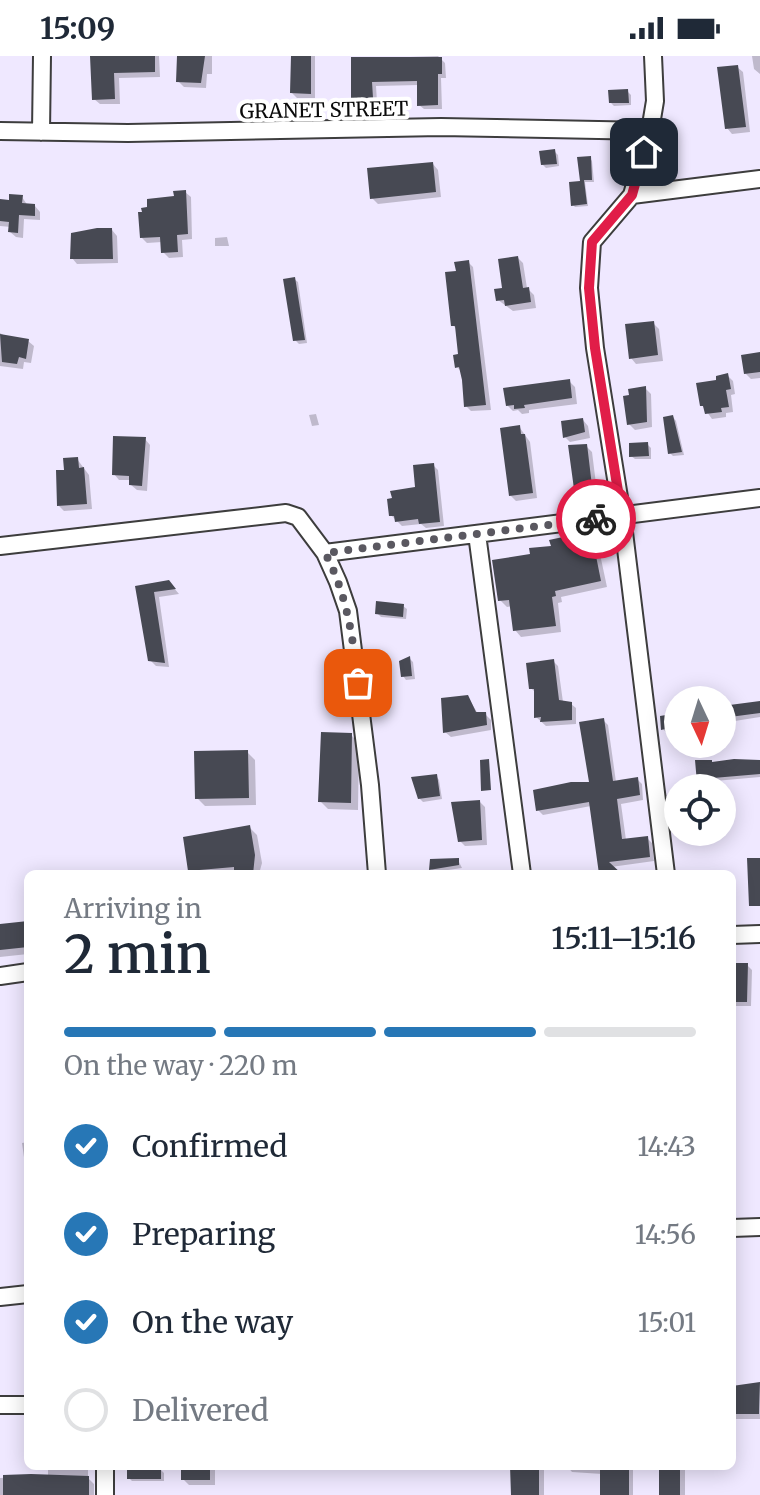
<!DOCTYPE html>
<meta charset="utf-8">
<style>
body{margin:0;font-family:Merriweather,serif;background:#f6f6f7;color:#1f2937;height:100vh;display:flex;flex-direction:column;font-size:30px;white-space:nowrap}
*{box-sizing:border-box;margin:0}
p{font-size:26px;color:#747a83}
.icon{flex:none;width:44px;height:44px;fill:none;stroke:currentColor;stroke-width:2;stroke-linecap:round;stroke-linejoin:round}
.map{position:relative;flex:1;overflow:hidden}
.drawer{position:absolute;left:24px;top:814px;width:712px;height:600px;display:flex;flex-direction:column;background:#fff;border-radius:12px;box-shadow:0 4px 20px #0003}
.drawer>*{flex:none}
.needle{width:52px;rotate:176deg}
.buttons{position:absolute;left:664px;top:630px;display:grid;gap:16px}
.buttons a{display:grid;place-items:center;width:72px;height:72px;border-radius:50%;background:#fff;box-shadow:0 4px 20px #0003;font-size:40px}
.pin{position:absolute;display:grid;place-items:center;width:68px;height:68px;color:#fff;margin:-34px;border-radius:16px;box-shadow:0 4px 12px #0006}
.courier{position:absolute;display:grid;place-items:center;width:80px;height:80px;margin:-40px;border:6px solid #e11d48;border-radius:50%;background:#fff;color:#222;box-shadow:0 2px 10px #0007}
.headline em{font-style:normal;font-weight:600}
.headline div{display:flex;flex-direction:column-reverse}
.headline{display:flex;align-items:center;justify-content:space-between;height:136px;padding:0 40px}
h1{font-size:52px;font-weight:600;line-height:60px}
.bar{display:grid;grid-template-columns:repeat(4,1fr);gap:12px 8px;align-content:center;height:96px;padding:0 40px}
.bar i{height:10px;border-radius:6px;background:#e0e1e3}
.bar .selected{background:#2777b6}
.bar p{grid-column:span 4}
ol{padding:0 40px;list-style:none}
li{display:flex;align-items:center;gap:24px;height:88px}
li p{margin-inline-start:auto}
li .icon{padding:8px;border-radius:50%;background:#2777b6;color:#fff;stroke-width:4}
li:last-child{color:#747a83}
li i{width:44px;height:44px;border:4px solid #e0e1e3;border-radius:50%}
.status{display:flex;justify-content:space-between;align-items:center;height:56px;padding:0 40px;background:#fff;direction:ltr}
.status svg{height:22px;fill:currentColor}
.map>svg:first-child{display:block}
.shadow{fill:#0003}
.building{fill:#474953}
.lines{fill:none;stroke-linecap:round;stroke-linejoin:round}
.minor-casing{stroke:#3d3d3d;stroke-width:20}
.minor{stroke:#fff;stroke-width:16}
.done{stroke:#5a5860;stroke-width:8;stroke-dasharray:0 14.4}
.route{stroke:#e11d48;stroke-width:10}
.labels{text-anchor:middle;stroke-width:8;stroke-linejoin:round;paint-order:stroke}
.street-label{font-size:20px;fill:#0a0a0a;stroke:#fff}
</style>
<div class="status"><b>15:09</b><svg viewBox="0 0 49 12"><path d="M0 12V9h3v3zM5 12V6h3v6zM10 12V3h3v9zM15 12V0h3v12zM26 1h20v11H26zM47 4h2v5h-2z"/></svg></div>
<div class="map">
<svg width="760" height="1439" viewBox="0 0 760 1439">
<rect width="100%" height="100%" fill="#efe8ff"/>
<path class="shadow" d="M 92,0 L 159,0 L 160,21 L 119,22 L 120,48 L 100,48 L 94,43 Z
M 179,0 L 212,0 L 212,18 L 207,18 L 206,32 L 184,31 L 178,25 Z
M 293,0 L 315,0 L 315,42 L 297,42 L 292,37 Z
M 438,0 L 445,7 L 446,22 L 441,22 L 442,53 L 424,53 L 419,49 L 419,29 L 376,30 L 377,46 L 357,47 L 353,42 L 353,3 Z
M 752,0 L 760,0 L 760,18 L 754,13 Z
M 737,11 L 743,16 L 750,76 L 732,78 L 727,72 Z
M 627,35 L 631,39 L 631,49 L 614,50 L 611,47 Z
M 554,95 L 558,99 L 559,110 L 546,112 L 542,108 Z
M 590,102 L 592,105 L 594,126 L 585,126 L 588,150 L 575,151 L 573,149 Z
M 433,108 L 438,114 L 441,141 L 378,148 L 372,142 Z
M 185,136 L 191,141 L 192,183 L 182,184 L 183,201 L 169,202 L 163,196 L 162,186 L 147,187 L 142,182 L 144,157 Z
M 22,141 L 28,150 L 35,150 L 40,156 L 40,164 L 24,163 L 23,182 L 16,181 L 10,176 L 11,171 L 0,170 L 0,145 L 11,146 Z
M 112,174 L 117,180 L 118,207 L 77,208 L 72,202 Z
M 227,181 L 229,190 L 215,190 L 215,182 Z
M 518,202 L 523,207 L 527,232 L 534,239 L 536,252 L 513,255 L 498,244 Z
M 468,206 L 473,211 L 491,354 L 471,355 L 466,350 L 461,315 L 457,311 L 460,300 L 457,274 L 453,269 L 458,217 Z
M 294,223 L 298,226 L 307,287 L 299,288 L 295,284 Z
M 653,267 L 659,273 L 663,305 L 636,308 L 631,302 Z
M 0,277 L 8,282 L 28,285 L 34,290 L 31,307 L 24,306 L 23,313 L 0,310 Z
M 760,298 L 760,322 L 751,323 L 745,317 Z
M 728,320 L 733,325 L 735,338 L 731,339 L 733,356 L 726,357 L 726,361 L 712,363 L 702,349 L 719,325 Z
M 569,325 L 575,331 L 577,348 L 529,354 L 529,357 L 522,358 L 518,354 L 513,355 L 507,349 Z
M 645,332 L 651,338 L 652,371 L 635,374 L 629,368 Z
M 316,358 L 319,369 L 312,370 L 309,359 Z
M 673,361 L 676,365 L 684,399 L 673,400 L 670,397 Z
M 583,364 L 588,370 L 590,382 L 570,386 L 565,381 Z
M 520,372 L 530,386 L 537,442 L 516,445 L 510,439 Z
M 145,383 L 150,389 L 147,435 L 137,434 L 131,429 L 131,424 L 119,424 L 114,418 Z
M 647,388 L 651,392 L 651,403 L 635,403 L 631,400 Z
M 586,390 L 592,396 L 597,436 L 581,438 L 575,432 Z
M 77,403 L 89,419 L 92,453 L 64,455 L 59,450 L 66,415 Z
M 433,409 L 438,414 L 444,470 L 426,472 L 421,468 L 402,470 L 391,459 L 417,433 Z
M 590,477 L 597,484 L 607,531 L 561,541 L 562,546 L 558,547 L 561,576 L 521,581 L 515,574 L 512,550 L 507,551 L 500,544 L 532,500 Z
M 137,532 L 174,532 L 179,538 L 159,541 L 169,611 L 156,610 L 150,604 Z
M 403,550 L 407,553 L 406,563 L 381,561 L 377,557 Z
M 410,603 L 413,606 L 415,623 L 406,624 L 403,620 Z
M 553,605 L 558,610 L 563,646 L 571,648 L 576,652 L 576,668 L 546,670 L 536,661 L 536,637 L 531,632 Z
M 468,641 L 478,658 L 485,658 L 491,664 L 491,674 L 451,681 L 445,676 Z
M 760,646 L 760,661 L 722,667 L 722,651 Z
M 678,659 L 678,675 L 667,677 L 663,673 Z
M 603,664 L 608,669 L 616,726 L 637,723 L 642,728 L 643,744 L 621,748 L 626,784 L 647,782 L 652,787 L 654,805 L 611,811 L 619,818 L 600,818 L 591,750 L 543,759 L 538,754 L 591,727 Z
M 351,679 L 359,687 L 358,754 L 328,753 L 320,745 Z
M 247,696 L 255,704 L 256,749 L 205,750 L 197,742 Z
M 760,706 L 760,721 L 715,725 L 715,729 L 702,730 L 699,726 L 713,708 Z
M 436,720 L 439,724 L 442,743 L 423,746 L 419,742 Z
M 480,746 L 485,751 L 487,789 L 465,790 L 460,785 Z
M 249,771 L 257,779 L 262,807 L 259,818 L 194,818 L 190,814 Z
M 458,804 L 462,812 L 434,816 L 431,813 Z
M 28,867 L 28,898 L 0,901 L 0,870 Z
M 732,909 L 747,909 L 752,914 L 751,950 L 732,950 Z
M 28,1086 L 28,1130 L 22,1087 Z
M 759,1328 L 760,1363 L 732,1363 L 732,1332 Z
M 48,1410 L 88,1410 L 88,1422 L 94,1428 L 94,1439 L 0,1439 L 0,1422 L 48,1420 Z
M 129,1410 L 153,1410 L 153,1414 L 161,1414 L 164,1417 L 164,1425 L 132,1425 L 129,1422 Z
M 183,1410 L 215,1410 L 215,1429 L 189,1429 L 183,1423 Z
M 512,1410 L 544,1410 L 544,1439 L 513,1439 Z
M 567,1410 L 633,1410 L 633,1439 L 602,1439 L 602,1418 L 572,1416 Z
M 661,1410 L 685,1410 L 685,1439 L 661,1439 Z"/>
<path class="building" d="M 90,0 L 155,0 L 155,16 L 114,17 L 115,43 L 92,44 Z
M 177,0 L 205,0 L 201,27 L 176,26 Z
M 291,0 L 311,0 L 311,38 L 290,37 Z
M 351,1 L 442,1 L 442,18 L 438,18 L 438,49 L 417,50 L 417,25 L 372,26 L 373,42 L 351,43 Z
M 738,9 L 746,71 L 725,73 L 717,11 Z
M 628,33 L 629,47 L 609,47 L 608,34 Z
M 555,93 L 557,108 L 541,109 L 539,95 Z
M 591,100 L 592,124 L 584,124 L 587,148 L 571,150 L 569,126 L 580,125 L 577,101 Z
M 433,106 L 436,136 L 370,143 L 367,112 Z
M 186,134 L 188,178 L 177,179 L 178,196 L 161,197 L 160,181 L 140,182 L 138,156 L 142,156 L 141,152 L 147,151 L 147,143 L 174,140 L 173,135 Z
M 9,138 L 23,139 L 22,147 L 35,148 L 35,160 L 19,159 L 18,177 L 8,176 L 9,166 L 0,165 L 0,143 L 9,144 Z
M 97,172 L 112,172 L 113,203 L 70,203 L 71,177 Z
M 518,200 L 523,232 L 529,231 L 531,246 L 505,250 L 504,244 L 496,245 L 494,233 L 502,232 L 498,203 Z
M 469,204 L 486,349 L 464,351 L 462,324 L 459,311 L 455,312 L 453,299 L 458,298 L 455,270 L 451,270 L 445,216 L 456,215 L 454,206 Z
M 295,221 L 305,284 L 293,285 L 283,223 Z
M 654,265 L 658,299 L 629,303 L 625,268 Z
M 0,278 L 29,283 L 26,303 L 19,301 L 17,308 L 2,306 Z
M 760,296 L 760,316 L 744,318 L 741,299 Z
M 728,317 L 731,333 L 726,334 L 729,351 L 721,352 L 722,356 L 705,358 L 703,350 L 700,350 L 696,327 L 716,324 L 716,320 Z
M 570,323 L 572,342 L 524,349 L 525,352 L 514,353 L 514,349 L 506,350 L 503,332 Z
M 646,330 L 647,366 L 627,369 L 623,340 L 629,339 L 628,333 Z
M 673,359 L 682,396 L 668,398 L 663,361 Z
M 583,362 L 585,376 L 563,382 L 561,365 Z
M 520,369 L 521,378 L 525,378 L 533,437 L 509,440 L 500,372 Z
M 113,380 L 146,381 L 142,430 L 129,429 L 129,420 L 112,419 Z
M 648,386 L 649,400 L 629,401 L 629,387 Z
M 587,388 L 592,430 L 574,433 L 568,389 Z
M 78,401 L 79,412 L 84,411 L 87,448 L 57,450 L 56,414 L 64,414 L 63,402 Z
M 434,407 L 440,466 L 419,468 L 418,463 L 395,466 L 394,460 L 389,460 L 387,443 L 392,442 L 390,435 L 415,431 L 413,409 Z
M 591,475 L 601,525 L 555,535 L 556,540 L 552,541 L 556,570 L 513,575 L 509,544 L 498,545 L 492,504 L 530,498 L 529,492 L 551,490 L 549,484 Z
M 169,524 L 176,533 L 154,536 L 165,607 L 148,605 L 135,530 Z
M 376,545 L 404,548 L 403,561 L 375,558 Z
M 410,600 L 412,620 L 401,621 L 399,605 Z
M 554,603 L 559,644 L 572,646 L 572,664 L 540,666 L 541,661 L 534,662 L 534,633 L 529,633 L 526,607 Z
M 468,639 L 476,656 L 486,656 L 487,669 L 443,677 L 441,642 Z
M 760,645 L 760,657 L 722,662 L 722,650 Z
M 678,657 L 678,670 L 661,674 L 660,660 Z
M 604,662 L 613,725 L 638,721 L 640,739 L 617,743 L 622,783 L 648,780 L 650,801 L 609,806 L 622,818 L 599,818 L 589,746 L 536,755 L 533,734 L 571,726 L 589,726 L 579,666 Z
M 321,676 L 352,677 L 351,747 L 318,746 Z
M 248,694 L 249,742 L 195,743 L 194,695 Z
M 489,703 L 491,734 L 481,735 L 480,704 Z
M 734,703 L 760,704 L 760,718 L 713,722 L 713,726 L 697,727 L 695,704 L 712,704 L 712,706 Z
M 437,718 L 440,740 L 418,743 L 411,721 Z
M 480,744 L 482,784 L 458,786 L 451,746 Z
M 250,769 L 255,799 L 253,818 L 234,818 L 234,811 L 188,815 L 183,781 Z
M 459,802 L 459,809 L 429,814 L 430,803 Z
M 747,802 L 760,802 L 760,850 L 749,850 Z
M 28,865 L 28,891 L 0,894 L 0,868 Z
M 732,907 L 748,907 L 747,946 L 732,946 Z
M 760,1326 L 759,1358 L 732,1358 L 732,1330 Z
M 127,1410 L 161,1412 L 161,1423 L 127,1423 Z
M 181,1410 L 210,1410 L 210,1424 L 181,1424 Z
M 510,1410 L 539,1410 L 539,1439 L 511,1439 Z
M 600,1410 L 629,1410 L 629,1439 L 600,1439 Z
M 659,1410 L 680,1410 L 680,1439 L 659,1439 Z
M 31,1418 L 89,1420 L 89,1439 L 3,1439 L 3,1419 Z"/>
<g class="lines">
<defs>
<path id="minor" d="M 653,0 L 655,45 L 650,75 L 632,139 L 592,186 L 589,232 L 595,292 L 622,460 L 666,818
M 0,75 L 128,77 L 441,71 L 650,75
M 41,76 L 42,0
M 632,139 L 760,123
M 477,478 L 522,818
M 0,490 L 286,457 L 298,461 L 325,497 L 338,526 L 348,555 L 370,729 L 377,818
M 325,497 L 760,442
M 732,879 L 760,878
M 0,920 L 28,916
M 732,1172 L 760,1171
M 0,1241 L 28,1238
M 0,1349 L 28,1349
M 105,1439 L 105,1410"/>
</defs>
<use href="#minor" class="minor-casing"/>
<use href="#minor" class="minor"/>
</g>
<g class="lines">
<path class="done" d="M 358,627 C 353,582 347,538 325,497 L 596,463"/>
<path class="route" d="M 596,463 L 622,460 L 595,292 L 589,232 L 592,186 L 632,139 L 644,96"/>
</g>
<g class="labels">
<g class="street-label">
<text transform="translate(324 54) rotate(-1)" y="7">GRANET STREET</text>
</g>
</g>
</svg>
<div class="buttons">
<a><svg class="needle" viewBox="-14 -14 28 28"><path d="M0-13l5 13h-10z" fill="#e53935"/><path d="M0 13l5-13h-10z" fill="#747a83"/></svg></a>
<a><svg class="icon" aria-label="locate" viewBox="0 0 24 24"><circle cx="12" cy="12" r="6"/><path d="M12 2v4M12 18v4M2 12h4M18 12h4"/></svg></a>
</div>
<div class="pin" style="left:358px;top:627px;background:#ea580c"><svg class="icon" aria-label="bag" viewBox="0 0 24 24"><path d="M5 8h14l-1 12H6zM9 8a3 3 0 0 1 6 0"/></svg></div>
<div class="pin" style="left:644px;top:96px;background:#1f2937"><svg class="icon" aria-label="home" viewBox="0 0 24 24"><path d="M3 11l9-7 9 7M6 9v11h12V9"/></svg></div>
<div class="courier" style="left:596px;top:463px"><svg class="icon" aria-label="bike" viewBox="0 0 24 24"><circle cx="6" cy="16" r="4"/><circle cx="18" cy="16" r="4"/><path d="M6 16l4-8h5l3 8M10 8l3 8H6M13 5h3"/></svg></div>
<section class="drawer">
<div class="headline"><div><h1>2 min</h1><p>Arriving in</p></div><em>15:11–15:16</em></div>
<div class="bar"><i class="selected"></i><i class="selected"></i><i class="selected"></i><i></i><p>On the way · 220 m</p></div>
<ol>
<li><svg class="icon" aria-label="check" viewBox="0 0 24 24"><path d="M5 12l5 5 9-10"/></svg>Confirmed<p>14:43</p></li>
<li><svg class="icon" aria-label="check" viewBox="0 0 24 24"><path d="M5 12l5 5 9-10"/></svg>Preparing<p>14:56</p></li>
<li><svg class="icon" aria-label="check" viewBox="0 0 24 24"><path d="M5 12l5 5 9-10"/></svg>On the way<p>15:01</p></li>
<li><i></i>Delivered</li>
</ol>
</section>
</div>
